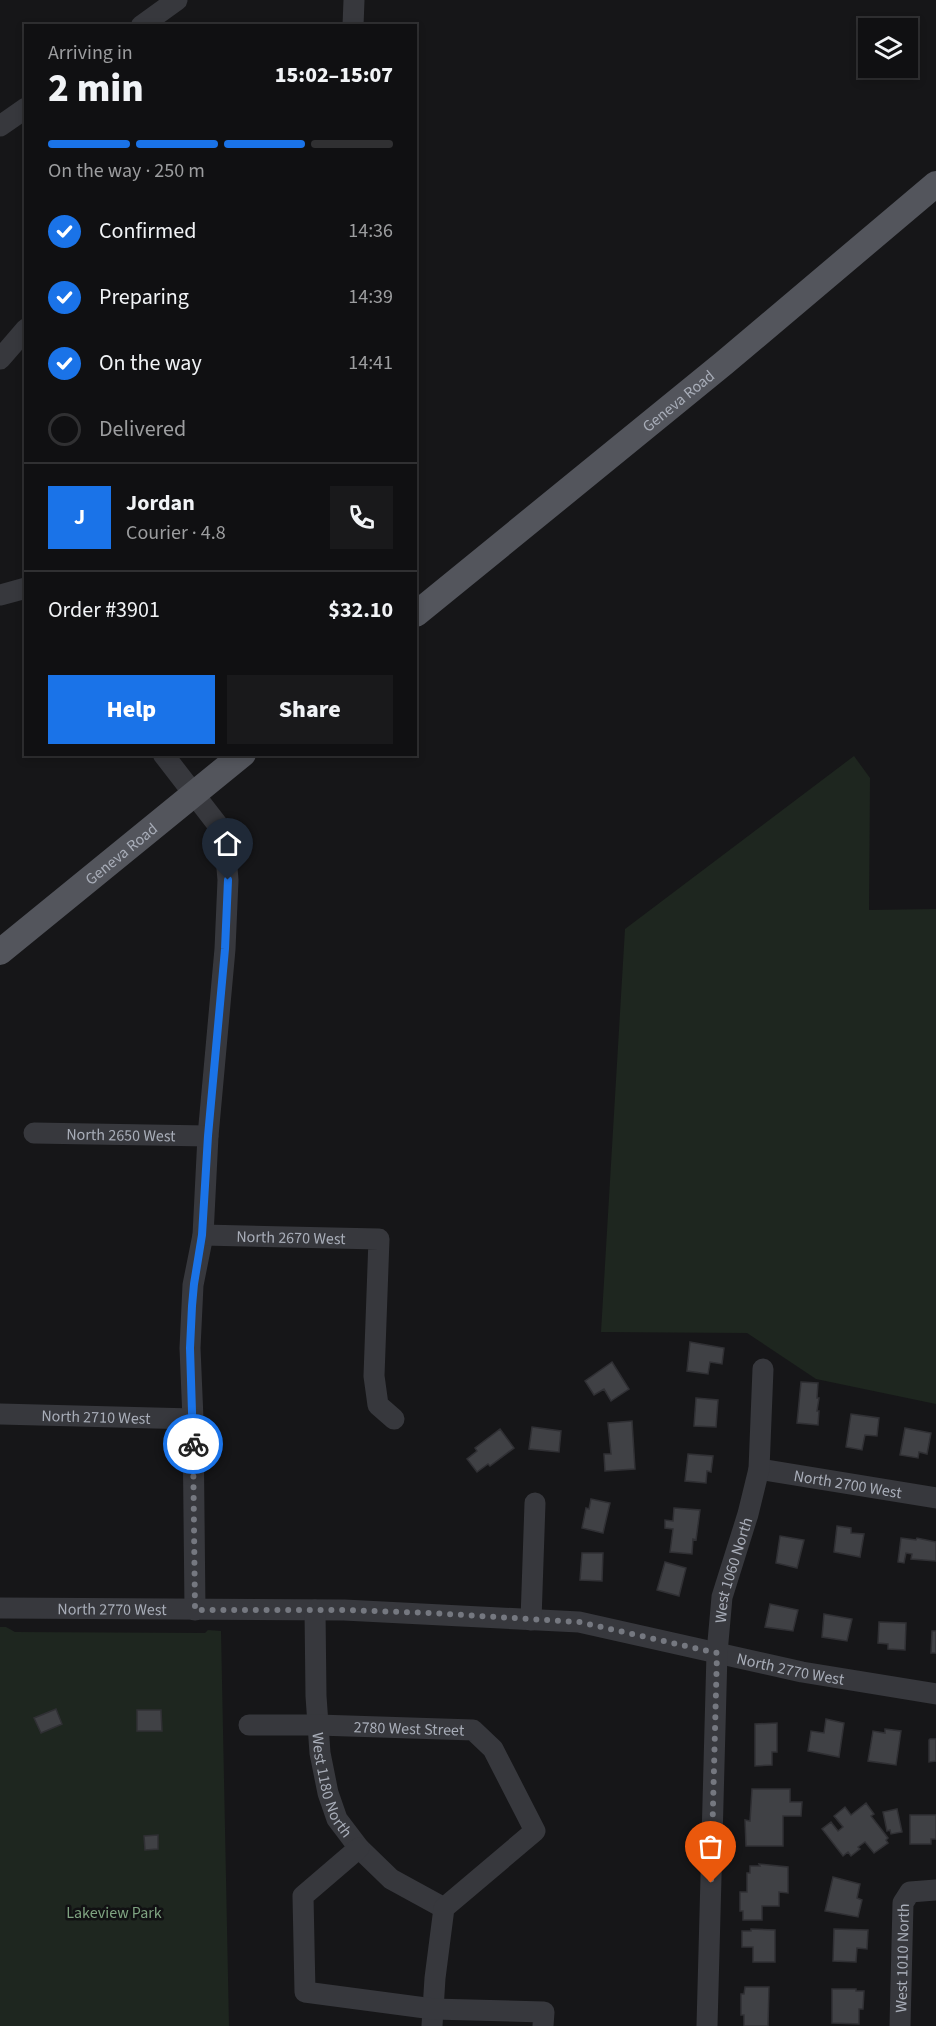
<!DOCTYPE html>
<meta charset="utf-8">
<style>
body{margin:0;font-family:"Source Sans 3",sans-serif;background:#19191b;color:#f1f3f6;height:100vh;display:flex;flex-direction:column;font-size:22px;white-space:nowrap}
*{box-sizing:border-box;margin:0}
p{font-size:20px;color:#9c9d9f}
.icon{flex:none;width:33px;height:33px;fill:none;stroke:currentColor;stroke-width:2;stroke-linecap:round;stroke-linejoin:round}
.map{position:relative;flex:1;overflow:hidden}
.drawer{position:absolute;left:24px;top:24px;width:393px;height:732px;display:flex;flex-direction:column;background:#101012;border-radius:0px;box-shadow:0 3px 9px #0003,0 0 0 2px #303032}
.drawer>*{flex:none}
.controls{position:absolute;left:858px;top:18px;display:grid;gap:12px}
.controls a{display:grid;place-items:center;width:60px;height:60px;border-radius:0px;background:#101012;box-shadow:0 3px 9px #0003,0 0 0 2px #303032;font-size:30px}
.pin{position:absolute;display:grid;place-items:center;width:51px;height:51px;color:#fff;margin:-62px -26px;border-radius:50% 50% 50% 0;rotate:-45deg;box-shadow:0 0 6px #0007}
.pin .icon{rotate:45deg}
.courier{position:absolute;display:grid;place-items:center;width:60px;height:60px;margin:-30px;border:4px solid #1a73e8;border-radius:50%;background:#fff;color:#222;box-shadow:0 2px 8px #0007}
.overview em{font-style:normal;font-weight:800}
.overview div{display:flex;flex-direction:column-reverse}
.overview{display:flex;align-items:center;justify-content:space-between;height:102px;padding:0 24px}
h1{font-size:39px;font-weight:800;line-height:45px}
.bar{display:grid;grid-template-columns:repeat(4,1fr);gap:9px 6px;align-content:center;height:72px;padding:0 24px}
.bar i{height:8px;border-radius:4px;background:#303032}
.bar .current{background:#1a73e8}
.bar p{grid-column:span 4}
.line{display:flex;align-items:center;gap:15px;padding:0 24px;border-top:2px solid #303032}
.line div{flex:1}
.round{display:grid;place-items:center;flex:none;width:63px;height:63px;border-radius:0px;background:#19191b}
ol{padding:0 24px;list-style:none}
li{display:flex;align-items:center;gap:18px;height:66px}
li p{margin-inline-start:auto}
li .icon{padding:6px;border-radius:50%;background:#1a73e8;color:#fff;stroke-width:4}
li:last-child{color:#9c9d9f}
li i{width:33px;height:33px;border:3px solid #303032;border-radius:50%}
.primary-button{display:flex;gap:12px;margin-top:auto;padding:12px 24px}
.primary-button a{flex:1;height:69px;border-radius:0px;background:#1a73e8;color:#fff;font-size:24px;font-weight:800;line-height:69px;text-align:center}
.primary-button a+a{background:#19191b;color:#f1f3f6}
.map>svg:first-child{display:block}
.green{fill:#1e261f}
.building{fill:#404145;stroke:#303034;stroke-width:1.5}
.lines{fill:none;stroke-linecap:round;stroke-linejoin:round}
.minor{stroke:#37383d;stroke-width:21}
.major{stroke:#53555c;stroke-width:26}
.done{stroke:#757880;stroke-width:6;stroke-dasharray:0 10.8}
.route{stroke:#1a73e8;stroke-width:8}
.labels{text-anchor:middle;stroke-width:5;stroke-linejoin:round;paint-order:stroke}
.street-label{font-size:16px;fill:#a8adb8;stroke:#111113}
.park-label{font-size:16px;fill:#7fa381;stroke:#111113}
</style>
<div class="map">
<svg width="936" height="2026" viewBox="0 0 936 2026">
<rect width="100%" height="100%" fill="#161618"/>
<path class="green" d="M 854,756 L 870,778 L 869,910 L 936,909 L 936,1404 L 816,1379 L 747,1333 L 601,1332 L 625,929 Z
M 0,1627 L 6,1627 L 15,1632 L 205,1633 L 208,1630 L 221,1631 L 229,2026 L 0,2026 Z"/>
<path class="building" d="M 690,1342 L 724,1348 L 722,1364 L 710,1362 L 708,1374 L 687,1371 Z
M 612,1362 L 629,1389 L 611,1401 L 604,1389 L 594,1395 L 585,1381 Z
M 801,1382 L 818,1383 L 817,1398 L 819,1398 L 817,1411 L 819,1411 L 818,1425 L 797,1423 Z
M 696,1398 L 718,1400 L 716,1427 L 694,1426 Z
M 851,1414 L 879,1418 L 877,1436 L 865,1435 L 862,1450 L 846,1447 Z
M 632,1421 L 635,1469 L 605,1471 L 604,1454 L 611,1454 L 608,1423 Z
M 532,1427 L 561,1431 L 559,1452 L 529,1449 Z
M 905,1428 L 931,1433 L 927,1454 L 919,1452 L 918,1458 L 900,1455 Z
M 500,1429 L 514,1448 L 490,1466 L 488,1464 L 477,1472 L 467,1459 L 477,1451 L 475,1448 Z
M 688,1454 L 713,1456 L 711,1472 L 707,1471 L 706,1483 L 685,1481 Z
M 591,1499 L 610,1503 L 603,1533 L 582,1528 L 586,1508 L 589,1509 Z
M 674,1508 L 700,1510 L 696,1540 L 693,1539 L 692,1554 L 670,1552 L 673,1529 L 665,1528 L 665,1520 L 673,1521 Z
M 837,1526 L 851,1528 L 851,1533 L 864,1534 L 860,1557 L 834,1552 Z
M 780,1536 L 804,1540 L 797,1568 L 776,1563 Z
M 901,1538 L 916,1540 L 917,1538 L 936,1542 L 936,1561 L 911,1559 L 912,1554 L 906,1553 L 904,1563 L 898,1562 Z
M 582,1553 L 603,1553 L 602,1581 L 580,1580 Z
M 665,1562 L 686,1568 L 679,1596 L 657,1590 Z
M 770,1604 L 798,1610 L 793,1631 L 765,1627 Z
M 824,1614 L 852,1619 L 847,1641 L 822,1637 Z
M 879,1622 L 906,1623 L 905,1650 L 888,1649 L 888,1644 L 878,1643 Z
M 932,1631 L 936,1631 L 936,1653 L 931,1653 Z
M 56,1709 L 62,1724 L 41,1733 L 34,1718 Z
M 137,1710 L 161,1710 L 162,1731 L 137,1731 Z
M 826,1719 L 844,1723 L 839,1757 L 808,1751 L 811,1731 L 824,1733 Z
M 777,1723 L 777,1752 L 772,1752 L 772,1765 L 755,1766 L 755,1724 Z
M 885,1729 L 901,1731 L 896,1765 L 868,1761 L 873,1731 L 885,1733 Z
M 930,1739 L 936,1739 L 936,1761 L 929,1762 L 929,1740 Z
M 752,1789 L 790,1789 L 790,1802 L 802,1802 L 801,1816 L 783,1816 L 783,1846 L 746,1846 L 745,1820 L 750,1821 Z
M 866,1803 L 874,1814 L 871,1816 L 888,1838 L 886,1840 L 888,1843 L 874,1853 L 865,1842 L 858,1847 L 860,1849 L 851,1856 L 848,1852 L 843,1856 L 822,1829 L 831,1822 L 838,1831 L 843,1827 L 834,1816 L 845,1807 L 851,1815 Z
M 897,1809 L 902,1832 L 891,1834 L 890,1830 L 887,1831 L 883,1812 Z
M 910,1815 L 936,1815 L 936,1839 L 931,1839 L 931,1844 L 910,1844 Z
M 158,1835 L 158,1849 L 145,1850 L 144,1836 Z
M 759,1864 L 788,1867 L 788,1893 L 779,1892 L 779,1906 L 762,1906 L 762,1920 L 743,1920 L 743,1911 L 740,1911 L 740,1892 L 747,1892 L 747,1873 L 750,1873 L 750,1866 L 760,1866 Z
M 833,1877 L 860,1884 L 857,1898 L 862,1900 L 858,1917 L 825,1911 Z
M 751,1929 L 775,1930 L 775,1962 L 753,1962 L 753,1947 L 742,1947 L 742,1931 L 751,1931 Z
M 834,1929 L 868,1930 L 867,1949 L 857,1948 L 856,1962 L 833,1961 Z
M 745,1987 L 769,1987 L 768,2026 L 744,2026 L 744,2015 L 741,2015 L 741,1994 L 744,1994 Z
M 832,1989 L 856,1989 L 856,1991 L 864,1991 L 863,2009 L 859,2009 L 859,2024 L 832,2023 Z"/>
<g class="lines">
<g class="minor">
<path d="M 141,26 L 177,0"/>
<path d="M 353,26 L 354,0"/>
<path d="M 0,126 L 26,108"/>
<path d="M 0,359 L 26,329"/>
<path d="M 0,595 L 26,588"/>
<path d="M 163,754 L 224,833 L 228,880 L 225,949 L 208,1136 L 203,1235 L 193,1285 L 190,1348 L 193,1419 L 195,1610"/>
<path id="s1" d="M 34,1133 L 208,1136"/>
<path id="s2" d="M 203,1235 L 379,1239 L 374,1376 L 378,1405 L 394,1419"/>
<path id="s3" d="M 0,1414 L 193,1419"/>
<path id="s4" d="M 759,1469 L 936,1498"/>
<path id="s5" d="M 0,1608 L 344,1610 L 579,1622 L 802,1672 L 936,1694"/>
<path id="s6" d="M 315,1610 L 316,1696 L 320,1753 L 328,1793 L 337,1819 L 359,1848 L 391,1879 L 444,1908"/>
<path d="M 531,1620 L 535,1503"/>
<path id="s7" d="M 249,1725 L 318,1725 L 473,1730 L 493,1749 L 535,1831 L 444,1908 L 435,1978 L 432,2026"/>
<path d="M 359,1848 L 303,1896 L 305,1992 L 433,2009 L 544,2012 L 543,2026"/>
<path id="s8" d="M 707,2026 L 717,1653 L 722,1597 L 748,1514 L 759,1469 L 763,1369"/>
<path id="s9" d="M 900,2026 L 903,1903 L 910,1892 L 936,1890"/>
</g>
<g class="major">
<path id="s10" d="M 416,614 L 724,363 L 936,184"/>
<path id="s11" d="M 0,952 L 243,754"/>
</g>
</g>
<g class="lines">
<path class="done" d="M 193,1444 L 195,1610 L 344,1610 L 430,1613 L 579,1622 L 717,1653 L 711,1883"/>
<path class="route" d="M 193,1444 L 190,1348 L 192,1306 L 194,1284 L 202,1235 L 208,1136 L 225,949 L 228,880"/>
</g>
<g class="labels">
<g class="street-label">
<text dy="6" stroke="none"><textPath href="#s10" startOffset="338">Geneva Road</textPath></text>
<text dy="6" stroke="none"><textPath href="#s11" startOffset="156">Geneva Road</textPath></text>
<text dy="6" stroke="none"><textPath href="#s1" startOffset="87">North 2650 West</textPath></text>
<text dy="6" stroke="none"><textPath href="#s2" startOffset="88">North 2670 West</textPath></text>
<text dy="6" stroke="none"><textPath href="#s3" startOffset="96">North 2710 West</textPath></text>
<text dy="6" stroke="none"><textPath href="#s4" startOffset="90">North 2700 West</textPath></text>
<text dy="6" stroke="none"><textPath href="#s8" startOffset="458">West 1060 North</textPath></text>
<text dy="6" stroke="none"><textPath href="#s5" startOffset="112">North 2770 West</textPath></text>
<text dy="6" stroke="none"><textPath href="#s5" startOffset="796">North 2770 West</textPath></text>
<text dy="6" stroke="none"><textPath href="#s7" startOffset="160">2780 West Street</textPath></text>
<text dy="6" stroke="none"><textPath href="#s6" startOffset="177">West 1180 North</textPath></text>
<text dy="6" stroke="none"><textPath href="#s9" startOffset="68">West 1010 North</textPath></text>
</g>
<g class="park-label">
<text x="114" y="1918">Lakeview Park</text>
</g>
</g>
</svg>
<div class="controls">
<a><svg class="icon" aria-label="layers" viewBox="0 0 24 24"><path d="M12 4l9 5-9 5-9-5zM3 14l9 5 9-5"/></svg></a>
</div>
<div class="pin" style="left:711px;top:1883px;background:#ea580c"><svg class="icon" aria-label="bag" viewBox="0 0 24 24"><path d="M5 8h14l-1 12H6zM9 8a3 3 0 0 1 6 0"/></svg></div>
<div class="pin" style="left:228px;top:880px;background:#1f2937"><svg class="icon" aria-label="home" viewBox="0 0 24 24"><path d="M3 11l9-7 9 7M6 9v11h12V9"/></svg></div>
<div class="courier" style="left:193px;top:1444px"><svg class="icon" aria-label="bike" viewBox="0 0 24 24"><circle cx="6" cy="16" r="4"/><circle cx="18" cy="16" r="4"/><path d="M6 16l4-8h5l3 8M10 8l3 8H6M13 5h3"/></svg></div>
<section class="drawer">
<div class="overview"><div><h1>2 min</h1><p>Arriving in</p></div><em>15:02–15:07</em></div>
<div class="bar"><i class="current"></i><i class="current"></i><i class="current"></i><i></i><p>On the way · 250 m</p></div>
<ol>
<li><svg class="icon" aria-label="check" viewBox="0 0 24 24"><path d="M5 12l5 5 9-10"/></svg>Confirmed<p>14:36</p></li>
<li><svg class="icon" aria-label="check" viewBox="0 0 24 24"><path d="M5 12l5 5 9-10"/></svg>Preparing<p>14:39</p></li>
<li><svg class="icon" aria-label="check" viewBox="0 0 24 24"><path d="M5 12l5 5 9-10"/></svg>On the way<p>14:41</p></li>
<li><i></i>Delivered</li>
</ol>
<div class="line" style="height:108px"><b class="round" style="background:#1a73e8;color:#fff">J</b><div><b>Jordan</b><p>Courier · 4.8</p></div><a class="round"><svg class="icon" aria-label="phone" viewBox="0 0 24 24"><path d="M5 4h4l2 5-3 2q2 4 5 5l2-3 5 2v4C11 20 4 13 5 4z"/></svg></a></div>
<div class="line" style="height:78px"><div>Order #3901</div><b>$32.10</b></div>
<div class="primary-button"><a>Help</a><a>Share</a></div>
</section>
</div>
